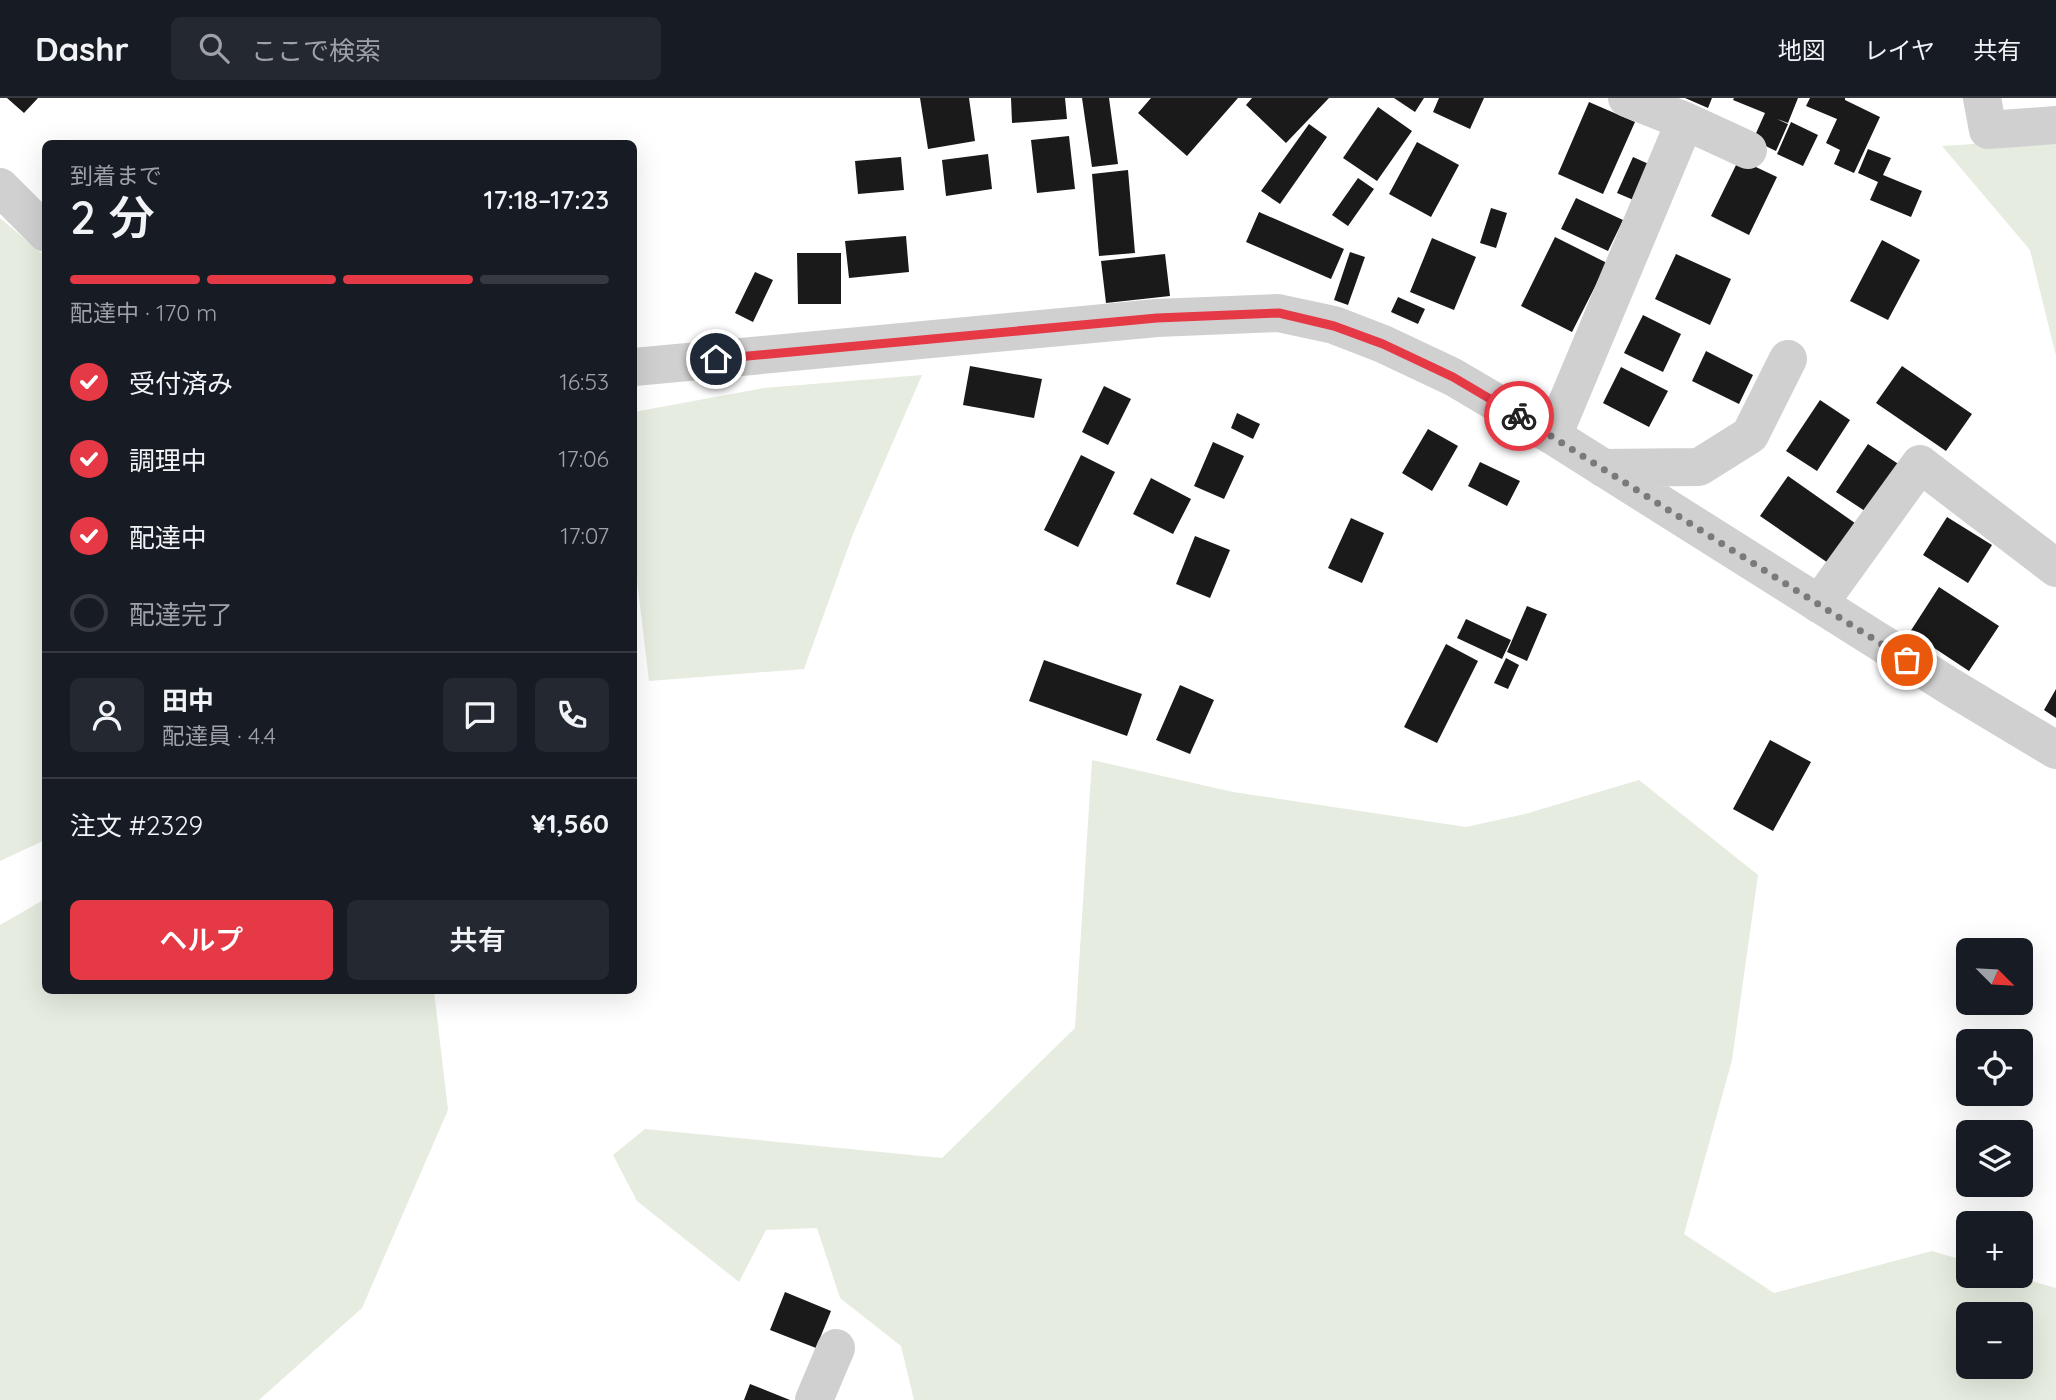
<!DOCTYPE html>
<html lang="ja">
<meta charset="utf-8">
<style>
body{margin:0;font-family:Quicksand,"Noto Sans JP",sans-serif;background:#242831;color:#f1f3f6;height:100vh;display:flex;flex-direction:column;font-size:26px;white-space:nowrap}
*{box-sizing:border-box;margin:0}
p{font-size:23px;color:#9ea1a6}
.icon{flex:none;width:38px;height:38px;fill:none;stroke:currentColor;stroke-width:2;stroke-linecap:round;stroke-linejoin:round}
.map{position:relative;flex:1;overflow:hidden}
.details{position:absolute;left:42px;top:42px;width:595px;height:854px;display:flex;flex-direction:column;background:#171b24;border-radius:10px;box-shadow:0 7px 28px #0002}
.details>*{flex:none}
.needle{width:46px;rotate:114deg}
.buttons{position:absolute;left:1956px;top:840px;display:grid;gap:14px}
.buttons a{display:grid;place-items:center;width:77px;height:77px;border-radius:10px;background:#171b24;box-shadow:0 7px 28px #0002;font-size:35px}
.pin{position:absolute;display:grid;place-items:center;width:60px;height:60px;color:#fff;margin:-30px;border:4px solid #fff;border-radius:50%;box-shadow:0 2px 7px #0007}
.courier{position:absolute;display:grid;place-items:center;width:70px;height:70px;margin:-35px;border:5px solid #e63946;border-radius:50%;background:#fff;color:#222;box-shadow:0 2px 9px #0007}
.head em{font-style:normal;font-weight:600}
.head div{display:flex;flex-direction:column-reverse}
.head{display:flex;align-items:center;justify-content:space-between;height:119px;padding:0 28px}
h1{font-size:46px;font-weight:600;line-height:52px}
.bar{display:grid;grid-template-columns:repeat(4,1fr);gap:10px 7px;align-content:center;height:84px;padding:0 28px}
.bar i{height:9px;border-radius:5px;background:#363941}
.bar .active{background:#e63946}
.bar p{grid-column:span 4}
.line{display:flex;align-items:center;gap:18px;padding:0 28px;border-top:2px solid #363941}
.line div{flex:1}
.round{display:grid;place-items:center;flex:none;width:74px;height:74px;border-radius:10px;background:#242831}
ol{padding:0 28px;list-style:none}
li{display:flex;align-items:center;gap:21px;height:77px}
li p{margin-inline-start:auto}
li .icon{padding:7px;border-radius:50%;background:#e63946;color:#fff;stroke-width:4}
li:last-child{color:#9ea1a6}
li i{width:38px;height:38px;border:4px solid #363941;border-radius:50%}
.cta{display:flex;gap:14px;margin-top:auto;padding:14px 28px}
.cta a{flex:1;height:80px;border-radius:10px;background:#e63946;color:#fff;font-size:28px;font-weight:600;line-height:80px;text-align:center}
.cta a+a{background:#242831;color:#f1f3f6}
header{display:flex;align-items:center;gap:42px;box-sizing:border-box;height:98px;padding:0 35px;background:#171b24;border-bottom:2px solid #363941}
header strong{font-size:33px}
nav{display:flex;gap:38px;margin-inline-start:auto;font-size:24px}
.search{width:490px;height:63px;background:#242831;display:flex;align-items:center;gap:18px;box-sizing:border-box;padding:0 24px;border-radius:10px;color:#9ea1a6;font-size:26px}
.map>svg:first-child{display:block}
.green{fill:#e6ecdf;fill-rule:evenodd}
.building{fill:#1a1a1a}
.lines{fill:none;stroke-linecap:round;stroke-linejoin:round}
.minor{stroke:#d0d0d0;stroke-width:38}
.done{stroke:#7a7a7a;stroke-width:7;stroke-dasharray:0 12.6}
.route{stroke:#e63946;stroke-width:9}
</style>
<header>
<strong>Dashr</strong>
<div class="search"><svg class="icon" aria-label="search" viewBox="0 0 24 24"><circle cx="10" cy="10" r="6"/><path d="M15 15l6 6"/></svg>ここで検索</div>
<nav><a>地図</a><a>レイヤ</a><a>共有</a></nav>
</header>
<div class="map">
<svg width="2056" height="1302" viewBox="0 0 2056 1302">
<rect width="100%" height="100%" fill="#fff"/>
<path class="green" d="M 2056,41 L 2056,258 L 2030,152 L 1942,48 Z
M 0,120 L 46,159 L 45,742 L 0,763 Z
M 922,277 L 853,436 L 804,571 L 649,583 L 634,457 L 634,314 L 764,290 Z
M 1092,662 L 1233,694 L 1466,729 L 1525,716 L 1639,682 L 1758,777 L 1732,962 L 1684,1136 L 1774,1195 L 1932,1153 L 1969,1164 L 1969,1178 L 2014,1178 L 2056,1190 L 2056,1302 L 914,1302 L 901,1248 L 840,1200 L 817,1130 L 766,1132 L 739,1184 L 637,1103 L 613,1057 L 645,1031 L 942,1060 L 1075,930 ZM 2021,1216 L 2021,1269 L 1969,1269 L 1969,1216 Z
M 45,801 L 46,892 L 434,893 L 448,1012 L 362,1210 L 259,1302 L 0,1302 L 0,827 Z"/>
<path class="building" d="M 7,0 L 38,0 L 24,15 Z
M 920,0 L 969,0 L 975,43 L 928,51 Z
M 1011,0 L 1065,0 L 1067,21 L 1012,25 Z
M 1082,0 L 1109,0 L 1118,66 L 1092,69 Z
M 1151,0 L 1238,0 L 1187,58 L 1138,15 Z
M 1252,0 L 1329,0 L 1286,45 L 1246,7 Z
M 1394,0 L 1424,0 L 1415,14 Z
M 1439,0 L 1484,0 L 1470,31 L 1433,14 Z
M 1685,0 L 1712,0 L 1708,10 Z
M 1734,0 L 1798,0 L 1788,25 L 1777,21 L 1788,26 L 1776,53 L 1753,42 L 1765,15 L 1733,2 Z
M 1810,0 L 1845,0 L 1845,2 L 1880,19 L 1854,75 L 1834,66 L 1840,52 L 1826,45 L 1837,21 L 1806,8 Z
M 1589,4 L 1635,24 L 1603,96 L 1558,76 Z
M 1378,9 L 1412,33 L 1377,83 L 1343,60 Z
M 1791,24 L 1818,37 L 1803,68 L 1777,56 Z
M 1309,26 L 1327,39 L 1280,106 L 1261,93 Z
M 1069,38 L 1075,91 L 1037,95 L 1031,42 Z
M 1417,44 L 1459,67 L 1431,119 L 1389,96 Z
M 1868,51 L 1891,60 L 1883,77 L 1922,93 L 1911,119 L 1870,102 L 1878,84 L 1858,75 Z
M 988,56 L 992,91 L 946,98 L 942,62 Z
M 901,59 L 904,92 L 858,96 L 855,63 Z
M 1633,59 L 1651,67 L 1636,103 L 1617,95 Z
M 1739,61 L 1777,79 L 1749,137 L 1711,118 Z
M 1128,72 L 1135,155 L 1099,158 L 1092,76 Z
M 1358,80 L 1374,91 L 1348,128 L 1332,117 Z
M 1576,100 L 1623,122 L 1608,153 L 1561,131 Z
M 1491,110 L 1507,115 L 1496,150 L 1480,145 Z
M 1259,114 L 1344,151 L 1331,181 L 1246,144 Z
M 906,138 L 909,174 L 849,180 L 845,143 Z
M 1555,139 L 1607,165 L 1572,234 L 1521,208 Z
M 1432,140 L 1476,159 L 1454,212 L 1410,194 Z
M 1882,142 L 1920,162 L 1888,222 L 1850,203 Z
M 1350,154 L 1365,159 L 1348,207 L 1334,202 Z
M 797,155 L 841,155 L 841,206 L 798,206 Z
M 1165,156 L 1170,198 L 1106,205 L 1101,163 Z
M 1676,156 L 1731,181 L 1710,227 L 1655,201 Z
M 755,174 L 773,182 L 753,224 L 735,215 Z
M 1398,199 L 1425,211 L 1418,226 L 1391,214 Z
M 1643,217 L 1681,236 L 1663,274 L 1624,255 Z
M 1706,253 L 1753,277 L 1739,306 L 1692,283 Z
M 970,268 L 1042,281 L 1034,320 L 963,307 Z
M 1902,268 L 1972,316 L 1946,353 L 1876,305 Z
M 1621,269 L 1668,293 L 1649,329 L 1603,305 Z
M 1104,288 L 1131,301 L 1108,347 L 1082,334 Z
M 1820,302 L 1850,322 L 1817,373 L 1786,353 Z
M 1237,315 L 1260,326 L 1253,341 L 1231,330 Z
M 1428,331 L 1458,348 L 1432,393 L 1402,375 Z
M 1213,344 L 1244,358 L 1224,401 L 1194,388 Z
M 1868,346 L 1903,369 L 1871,417 L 1836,394 Z
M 1081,357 L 1115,374 L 1078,449 L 1044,432 Z
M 1480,364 L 1520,383 L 1507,408 L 1468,388 Z
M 1788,378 L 1862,430 L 1834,469 L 1760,418 Z
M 1151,380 L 1191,401 L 1173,436 L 1133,416 Z
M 1947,419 L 1992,447 L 1968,485 L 1923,457 Z
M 1351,420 L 1384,435 L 1362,485 L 1328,470 Z
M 1195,438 L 1230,452 L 1210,500 L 1176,486 Z
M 1939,489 L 1999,528 L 1969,573 L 1910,534 Z
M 1527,508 L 1547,516 L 1527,563 L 1507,554 Z
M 1466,521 L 1511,542 L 1502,561 L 1457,540 Z
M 1446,546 L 1478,563 L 1437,645 L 1404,629 Z
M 1506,560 L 1519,567 L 1508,591 L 1494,585 Z
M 1044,562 L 1142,596 L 1127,638 L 1029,603 Z
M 1180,587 L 1214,602 L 1190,656 L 1156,642 Z
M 2056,591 L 2056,620 L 2044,612 Z
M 1770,642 L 1811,664 L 1773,733 L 1733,711 Z
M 785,1194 L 831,1213 L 816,1250 L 770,1232 Z
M 750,1286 L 790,1302 L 744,1302 Z"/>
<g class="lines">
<path class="minor" d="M 1627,0 L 1685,23 L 1748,52
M 1982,0 L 1988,32 L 2056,27
M 0,89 L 46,135
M 634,269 L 1157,220 L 1278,215 L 1334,227 L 1383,246 L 1453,279 L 1553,338 L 1951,589 L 2056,652
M 1553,338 L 1685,23
M 1603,370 L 1699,369 L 1750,337 L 1788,261
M 1819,506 L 1920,366 L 2056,470
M 814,1302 L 836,1250"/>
</g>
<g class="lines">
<path class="done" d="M 1519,318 L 1907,562"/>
<path class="route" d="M 716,261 L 1157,220 L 1279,215 L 1334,228 L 1383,246 L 1453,279 L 1519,318"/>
</g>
</svg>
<div class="buttons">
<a><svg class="needle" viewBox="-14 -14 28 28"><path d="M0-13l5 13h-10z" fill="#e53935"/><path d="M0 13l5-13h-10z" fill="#9ea1a6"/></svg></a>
<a><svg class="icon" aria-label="locate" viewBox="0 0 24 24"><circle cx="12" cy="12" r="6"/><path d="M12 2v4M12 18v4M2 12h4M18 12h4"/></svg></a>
<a><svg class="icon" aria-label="layers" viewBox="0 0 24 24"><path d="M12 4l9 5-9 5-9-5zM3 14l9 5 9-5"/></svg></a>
<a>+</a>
<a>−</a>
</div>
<div class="pin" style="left:1907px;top:562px;background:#ea580c"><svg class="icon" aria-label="bag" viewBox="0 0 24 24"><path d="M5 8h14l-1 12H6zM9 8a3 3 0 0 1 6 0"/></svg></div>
<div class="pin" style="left:716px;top:261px;background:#1f2937"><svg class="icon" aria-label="home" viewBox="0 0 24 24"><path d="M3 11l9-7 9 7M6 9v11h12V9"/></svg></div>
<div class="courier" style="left:1519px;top:318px"><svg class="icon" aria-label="bike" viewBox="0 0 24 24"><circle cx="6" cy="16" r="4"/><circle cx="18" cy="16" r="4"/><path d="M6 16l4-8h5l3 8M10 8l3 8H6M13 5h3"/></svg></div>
<section class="details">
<div class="head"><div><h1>2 分</h1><p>到着まで</p></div><em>17:18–17:23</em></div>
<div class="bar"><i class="active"></i><i class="active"></i><i class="active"></i><i></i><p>配達中 · 170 m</p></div>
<ol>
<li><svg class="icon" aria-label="check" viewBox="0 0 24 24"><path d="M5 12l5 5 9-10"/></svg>受付済み<p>16:53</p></li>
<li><svg class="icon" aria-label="check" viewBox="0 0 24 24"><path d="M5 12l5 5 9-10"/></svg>調理中<p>17:06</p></li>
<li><svg class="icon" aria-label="check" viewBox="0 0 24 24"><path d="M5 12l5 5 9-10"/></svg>配達中<p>17:07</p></li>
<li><i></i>配達完了</li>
</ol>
<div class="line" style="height:126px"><a class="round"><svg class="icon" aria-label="person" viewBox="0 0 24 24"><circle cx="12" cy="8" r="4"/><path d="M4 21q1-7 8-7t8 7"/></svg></a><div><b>田中</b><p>配達員 · 4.4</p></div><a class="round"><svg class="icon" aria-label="chat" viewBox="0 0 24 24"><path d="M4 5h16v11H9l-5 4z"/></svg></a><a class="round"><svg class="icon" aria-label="phone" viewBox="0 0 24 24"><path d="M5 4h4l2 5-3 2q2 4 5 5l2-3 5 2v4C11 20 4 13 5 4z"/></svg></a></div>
<div class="line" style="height:91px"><div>注文 #2329</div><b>¥1,560</b></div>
<div class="cta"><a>ヘルプ</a><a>共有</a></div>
</section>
</div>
